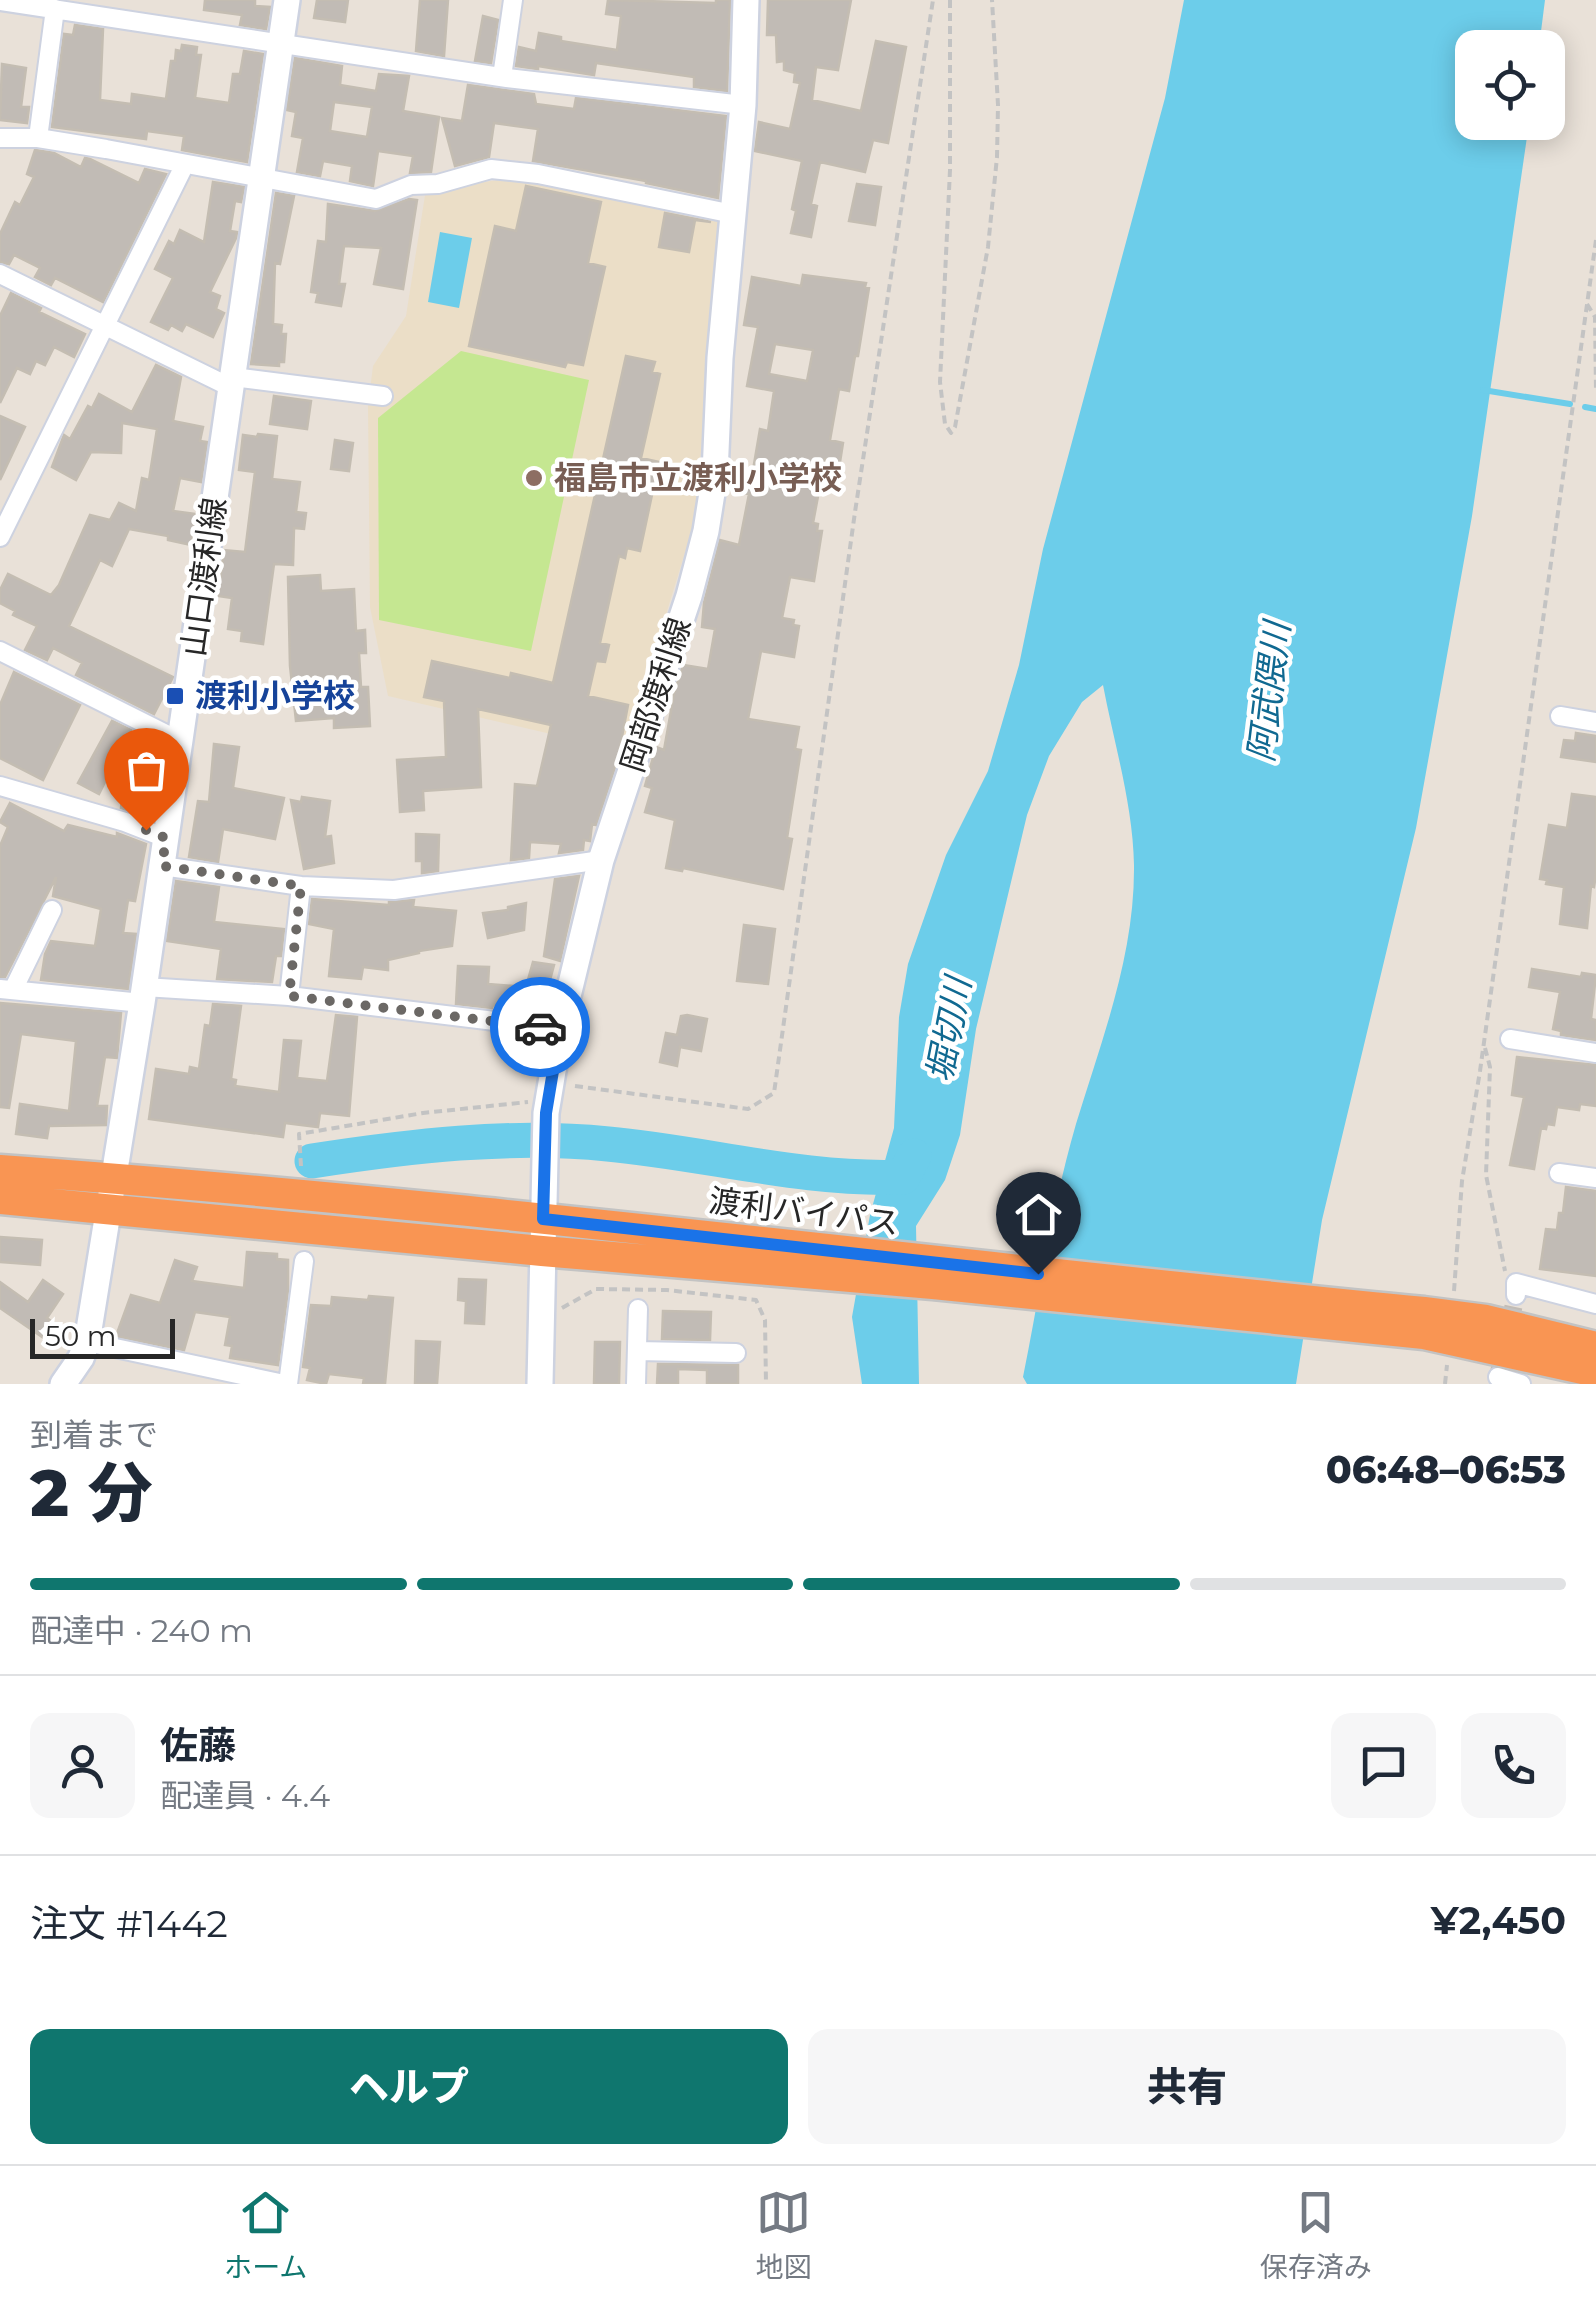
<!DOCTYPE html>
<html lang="ja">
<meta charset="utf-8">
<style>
body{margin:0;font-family:Montserrat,"Noto Sans JP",sans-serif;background:#f6f6f7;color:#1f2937;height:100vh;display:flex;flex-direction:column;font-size:38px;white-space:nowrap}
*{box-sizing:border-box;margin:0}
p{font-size:32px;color:#747a83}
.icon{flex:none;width:55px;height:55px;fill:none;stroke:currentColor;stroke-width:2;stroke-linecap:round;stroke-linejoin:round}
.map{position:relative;height:1384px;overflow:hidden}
.drawer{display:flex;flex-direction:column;background:#fff;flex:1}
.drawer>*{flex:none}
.buttons{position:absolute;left:1455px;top:30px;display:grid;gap:20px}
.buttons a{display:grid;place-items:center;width:110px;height:110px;border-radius:20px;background:#fff;box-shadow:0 5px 25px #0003;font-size:50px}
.scale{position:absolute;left:30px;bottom:25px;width:145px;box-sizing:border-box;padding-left:10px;border:5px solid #272727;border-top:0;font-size:28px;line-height:35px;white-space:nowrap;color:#272727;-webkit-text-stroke:8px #fff;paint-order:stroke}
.pin{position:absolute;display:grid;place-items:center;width:85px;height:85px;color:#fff;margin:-102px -42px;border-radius:50% 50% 50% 0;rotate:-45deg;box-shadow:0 0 10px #0007}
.pin .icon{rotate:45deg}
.courier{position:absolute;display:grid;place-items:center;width:100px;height:100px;margin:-50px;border:8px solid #1a73e8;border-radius:50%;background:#fff;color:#222;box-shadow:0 2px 12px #0007}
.summary em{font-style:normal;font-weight:800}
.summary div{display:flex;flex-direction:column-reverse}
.summary{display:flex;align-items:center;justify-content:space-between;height:170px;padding:0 30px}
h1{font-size:65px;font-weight:800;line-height:75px}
.bar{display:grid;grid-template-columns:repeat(4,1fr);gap:15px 10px;align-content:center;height:120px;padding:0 30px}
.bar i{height:12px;border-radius:8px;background:#e0e1e3}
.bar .on{background:#0f766e}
.bar p{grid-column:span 4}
.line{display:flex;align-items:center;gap:25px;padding:0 30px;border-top:2px solid #e0e1e3}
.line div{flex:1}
.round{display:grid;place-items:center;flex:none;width:105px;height:105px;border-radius:20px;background:#f6f6f7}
.button{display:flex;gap:20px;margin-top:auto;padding:20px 30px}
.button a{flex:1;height:115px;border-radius:20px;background:#0f766e;color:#fff;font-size:40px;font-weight:800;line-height:115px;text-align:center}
.button a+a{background:#f6f6f7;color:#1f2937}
.dock{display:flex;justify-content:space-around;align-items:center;height:140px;border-top:2px solid #e0e1e3;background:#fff;font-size:28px;color:#747a83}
.dock a{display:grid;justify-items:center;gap:5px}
.dock .on{color:#0f766e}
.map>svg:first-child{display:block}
.education{fill:#ebdec7}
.pitch{fill:#c5e791}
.water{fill:#6ccdea}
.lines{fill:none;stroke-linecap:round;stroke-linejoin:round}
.stream{stroke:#6ccdea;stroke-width:6}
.river{stroke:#6ccdea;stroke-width:35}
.building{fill:#c1bbb5;stroke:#c4bdb2;stroke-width:2.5;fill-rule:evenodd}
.street-tunnel{stroke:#c2bcb5;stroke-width:18;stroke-dasharray:18 9;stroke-linecap:butt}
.street-casing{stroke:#cdd2e0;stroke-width:22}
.secondary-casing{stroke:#cdd2e0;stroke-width:30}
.highway-casing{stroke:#c3c3c3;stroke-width:35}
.path{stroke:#c3c3c3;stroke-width:4;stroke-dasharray:8 5;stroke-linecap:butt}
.street{stroke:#fff;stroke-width:18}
.secondary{stroke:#fff;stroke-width:25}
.highway{stroke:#f99553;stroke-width:30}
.done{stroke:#6b6865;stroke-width:10;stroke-dasharray:0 18}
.route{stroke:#1a73e8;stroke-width:12}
.education-dot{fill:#8d6e63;stroke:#fff;stroke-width:4}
.transit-dot{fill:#1a4fb4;stroke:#fff;stroke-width:4}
.labels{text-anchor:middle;stroke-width:9;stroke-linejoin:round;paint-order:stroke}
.education-label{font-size:32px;font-weight:bold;fill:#785e54;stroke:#fff;text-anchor:start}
.street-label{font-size:32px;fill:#272727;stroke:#fff}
.transit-label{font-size:32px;font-weight:bold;fill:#164399;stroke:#fff;text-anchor:start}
.water-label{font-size:35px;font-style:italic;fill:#106991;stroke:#fff}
</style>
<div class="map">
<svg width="1596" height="1384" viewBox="0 0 1596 1384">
<rect width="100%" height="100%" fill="#e9e1d8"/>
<path class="education" d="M 524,177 L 721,215 L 695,520 L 624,751 L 388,696 L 370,607 L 368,406 L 373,366 L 406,316 L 426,189 Z"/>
<path class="pitch" d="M 461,351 L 589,380 L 531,651 L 379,620 L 378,418 Z"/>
<path class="water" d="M 1184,0 L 1545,0 L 1539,47 L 1472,48 L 1472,122 L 1529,123 L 1472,516 L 1416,828 L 1322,1220 L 1296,1384 L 1027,1384 L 1023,1377 C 1040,1293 1052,1206 1076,1124 C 1102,1039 1135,955 1134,865 C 1133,805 1114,743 1103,685 L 1082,702 L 1049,756 L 1027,815 L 976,1029 L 960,1135 L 945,1180 L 916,1226 L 919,1384 L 862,1384 L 852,1317 L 870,1215 L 894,1128 L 899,1017 L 908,964 L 946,855 L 988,771 L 1019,665 L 1043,549 L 1165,98 Z
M 440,232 L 472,238 L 459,308 L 428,302 Z"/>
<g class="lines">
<path class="stream" d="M 1483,390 L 1570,404
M 1585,407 L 1596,409"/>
<path class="river" d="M 312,1161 C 409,1146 509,1134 608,1144 C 706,1153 804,1181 903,1177 L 914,1156"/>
</g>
<path class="building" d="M 205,0 L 255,0 L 255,6 L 270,7 L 266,29 L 240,25 L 242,15 L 204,10 Z
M 317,0 L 348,0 L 345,22 L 314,18 Z
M 420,0 L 448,0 L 444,56 L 416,51 Z
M 608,0 L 716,3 L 716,0 L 730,0 L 727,91 L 694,87 L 694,77 L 596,63 L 594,75 L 538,66 L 538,69 L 516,66 L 519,47 L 536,51 L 539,33 L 561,37 L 561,41 L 617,50 L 621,16 L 606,14 Z
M 768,0 L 851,0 L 838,70 L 816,67 L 812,100 L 861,111 L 876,41 L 906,47 L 888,143 L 873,140 L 865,172 L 820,162 L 811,204 L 817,206 L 811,237 L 791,233 L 796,211 L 792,209 L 802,161 L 755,151 L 759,122 L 790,129 L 800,83 L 794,82 L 795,73 L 784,70 L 784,61 L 777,62 L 776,35 L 767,35 Z
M 483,16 L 498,20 L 491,63 L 475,61 Z
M 75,25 L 103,29 L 100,100 L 131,104 L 132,94 L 166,99 L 171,61 L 175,61 L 176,50 L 181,51 L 182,45 L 197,47 L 196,55 L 201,55 L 195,98 L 229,103 L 233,74 L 240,74 L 244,51 L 263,54 L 247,162 L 182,150 L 184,136 L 147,131 L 146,139 L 52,127 L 64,34 L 73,35 Z
M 295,58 L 342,66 L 340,85 L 376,91 L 379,74 L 409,76 L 403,111 L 439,117 L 431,172 L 410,173 L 413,156 L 378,151 L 373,186 L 350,181 L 352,166 L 323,161 L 320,176 L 297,172 L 303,138 L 292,136 L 296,112 L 287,110 ZM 334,102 L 372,107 L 367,137 L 330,131 Z
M 2,64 L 26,68 L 21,107 L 29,107 L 27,123 L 0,120 Z
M 468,85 L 534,94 L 536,104 L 574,109 L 576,98 L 726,116 L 718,198 L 646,183 L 646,181 L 533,161 L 538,129 L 494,123 L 489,157 L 455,166 L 442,118 L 462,121 Z
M 35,150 L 54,153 L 81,167 L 85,158 L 90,159 L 139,183 L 145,169 L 166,174 L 103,302 L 55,278 L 51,285 L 35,277 L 40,268 L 14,255 L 9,264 L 0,262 L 0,234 L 15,202 L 20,205 L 34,177 L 27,174 Z
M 213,182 L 244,187 L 241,202 L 235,201 L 230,231 L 237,232 L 236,238 L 210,292 L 220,296 L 216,309 L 224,313 L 213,337 L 186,324 L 182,331 L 171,325 L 168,330 L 151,322 L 173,278 L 155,269 L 169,241 L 174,244 L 180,230 L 204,242 Z
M 857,184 L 881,187 L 875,225 L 849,221 Z
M 526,186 L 601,202 L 588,263 L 605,267 L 583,365 L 567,362 L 565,367 L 469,346 L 495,226 L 516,231 Z
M 276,193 L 294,196 L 280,264 L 275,263 L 273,324 L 282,325 L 281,334 L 286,334 L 284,362 L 279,362 L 279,366 L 251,364 Z
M 409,199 L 417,200 L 403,289 L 374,284 L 381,248 L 344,246 L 339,284 L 345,284 L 341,306 L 316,302 L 318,293 L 311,292 L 318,241 L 326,242 L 328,204 L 375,211 Z
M 665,213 L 711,222 L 695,220 L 689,252 L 659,247 Z
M 803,275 L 866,283 L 865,287 L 869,288 L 858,356 L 855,356 L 849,391 L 839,389 L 830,440 L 843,443 L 840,462 L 825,459 L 813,523 L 818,524 L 817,531 L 822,531 L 814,581 L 790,577 L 782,618 L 794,620 L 793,625 L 799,626 L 794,657 L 761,651 L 748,719 L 799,727 L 795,749 L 801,750 L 787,838 L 792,839 L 783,889 L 683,868 L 682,871 L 666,868 L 675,820 L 645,812 L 652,788 L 645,786 L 656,747 L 664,750 L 674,694 L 683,665 L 708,669 L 715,629 L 702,627 L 704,603 L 720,540 L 739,545 L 749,494 L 742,493 L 745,475 L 752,476 L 760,429 L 768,431 L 774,391 L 747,386 L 758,327 L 744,325 L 752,277 L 801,286 ZM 775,344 L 813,350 L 807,381 L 769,374 Z
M 11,293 L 41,308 L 39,312 L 85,334 L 74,357 L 54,347 L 45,365 L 36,361 L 30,374 L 17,368 L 0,403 L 0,316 Z
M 626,356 L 655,362 L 652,372 L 660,374 L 641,458 L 659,462 L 640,551 L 627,548 L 625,558 L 619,556 L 600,643 L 609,645 L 605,662 L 596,661 L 588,696 L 628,705 L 618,758 L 596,825 L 592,824 L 590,841 L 584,840 L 583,850 L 559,853 L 561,844 L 530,842 L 529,858 L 511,860 L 515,784 L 537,786 L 551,725 L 478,709 L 481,787 L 423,791 L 424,810 L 400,812 L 397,760 L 446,757 L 444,701 L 424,697 L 432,661 L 510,678 L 511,673 L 553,683 Z
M 156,365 L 181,377 L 173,421 L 203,427 L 200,441 L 207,442 L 201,482 L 180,478 L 173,511 L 196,514 L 191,545 L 168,540 L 168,536 L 129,529 L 112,566 L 100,560 L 69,626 L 173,677 L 154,714 L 76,675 L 82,663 L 53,648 L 47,660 L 25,650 L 37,626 L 13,615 L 15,611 L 0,603 L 0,590 L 8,574 L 51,595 L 59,585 L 90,515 L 110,520 L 119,503 L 136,511 L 142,478 L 149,480 L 157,429 L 122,423 L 121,453 L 91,452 L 76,480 L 52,467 L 64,435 L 70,439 L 88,406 L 92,408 L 99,394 L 132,412 Z
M 274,396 L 311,401 L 307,429 L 270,424 Z
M 0,416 L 25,427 L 0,480 Z
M 258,434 L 277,436 L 272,479 L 300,482 L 296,512 L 306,513 L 304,529 L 294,528 L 293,565 L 274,564 L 263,644 L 241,641 L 242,631 L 228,629 L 232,598 L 218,596 L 224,550 L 245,552 L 255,472 L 239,470 L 243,435 L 257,437 Z
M 335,440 L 353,443 L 349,471 L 331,469 Z
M 320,575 L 321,591 L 354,589 L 356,631 L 365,630 L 366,653 L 359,653 L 361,687 L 368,687 L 370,726 L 334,728 L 334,718 L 296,721 L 290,666 L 288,577 Z
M 14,672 L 80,705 L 43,780 L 0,758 L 0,705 Z
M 112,721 L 131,730 L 99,794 L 78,783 Z
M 131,731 L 163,746 L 152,819 L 121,808 Z
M 1576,733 L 1596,736 L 1596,762 L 1561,757 L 1564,740 L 1575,741 Z
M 214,744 L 239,747 L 233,788 L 284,798 L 275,839 L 223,829 L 218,862 L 189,857 L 198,801 L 209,802 Z
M 1572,794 L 1596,797 L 1596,874 L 1594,887 L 1591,886 L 1587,928 L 1560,924 L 1564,887 L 1546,884 L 1547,880 L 1540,879 L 1549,825 L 1567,828 Z
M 302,797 L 330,801 L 325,837 L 331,836 L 334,863 L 304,869 L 291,800 L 301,802 Z
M 10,803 L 64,831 L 68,825 L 117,837 L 117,833 L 146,844 L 135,901 L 128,900 L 123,933 L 136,934 L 128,989 L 41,980 L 45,954 L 51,941 L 95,946 L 101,909 L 53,896 L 56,877 L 5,977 L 0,977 L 0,846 L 8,827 L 0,822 Z
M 416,834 L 439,835 L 438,871 L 422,873 L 422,861 L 416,861 Z
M 579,876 L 560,961 L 544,956 L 555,879 Z
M 176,881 L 219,887 L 214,922 L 284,929 L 281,956 L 276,956 L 272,982 L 217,979 L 221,949 L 167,941 Z
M 312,899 L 389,905 L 389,902 L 414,900 L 413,907 L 456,911 L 452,946 L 419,951 L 419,953 L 388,960 L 388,970 L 363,967 L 361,979 L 329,976 L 334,929 L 309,924 Z
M 526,903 L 524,930 L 488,938 L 483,913 L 508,910 L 508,907 Z
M 744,925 L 775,929 L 768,984 L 737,981 Z
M 533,962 L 554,965 L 541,1014 L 523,1012 L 524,1006 L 493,1005 L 492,1008 L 456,1004 L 458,966 L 489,967 L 488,984 L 526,987 Z
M 1532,969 L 1581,977 L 1582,973 L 1596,975 L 1591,1019 L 1596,1020 L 1596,1040 L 1561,1035 L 1561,1031 L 1553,1029 L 1560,992 L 1529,987 Z
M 0,1003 L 121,1013 L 117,1058 L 105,1057 L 97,1106 L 107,1106 L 106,1125 L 49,1126 L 47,1138 L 16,1134 L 20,1104 L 69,1111 L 76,1041 L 21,1034 L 9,1108 L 0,1107 Z
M 213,1004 L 241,1006 L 231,1079 L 236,1080 L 235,1086 L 279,1092 L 284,1040 L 301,1041 L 297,1078 L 327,1081 L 336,1015 L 357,1017 L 349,1116 L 320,1113 L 318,1127 L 285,1123 L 283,1137 L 149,1119 L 156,1069 L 189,1074 L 190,1067 L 199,1069 L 205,1025 L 210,1026 Z
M 687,1015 L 707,1019 L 701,1051 L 680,1047 L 677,1066 L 660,1062 L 666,1033 L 677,1035 L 681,1016 Z
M 1517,1057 L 1596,1065 L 1596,1106 L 1580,1104 L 1579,1110 L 1557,1107 L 1554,1125 L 1547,1124 L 1546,1129 L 1541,1128 L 1534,1169 L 1510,1165 L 1524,1097 L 1512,1095 Z
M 1566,1187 L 1596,1191 L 1596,1276 L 1540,1269 L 1546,1229 L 1557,1230 L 1559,1213 L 1563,1213 Z
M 0,1237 L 42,1240 L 40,1265 L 0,1262 Z
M 247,1252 L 277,1254 L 277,1259 L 288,1260 L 288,1290 L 278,1365 L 230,1358 L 232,1346 L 225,1345 L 230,1317 L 195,1312 L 184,1350 L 116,1336 L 131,1295 L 160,1303 L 175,1260 L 197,1267 L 192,1281 L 244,1288 Z
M 459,1279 L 486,1280 L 484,1324 L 465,1323 L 466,1301 L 458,1300 Z
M 43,1280 L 63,1294 L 47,1318 L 55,1324 L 45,1339 L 0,1308 L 0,1282 L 28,1302 Z
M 369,1296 L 393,1298 L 385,1384 L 363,1384 L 364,1378 L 329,1374 L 326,1384 L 307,1380 L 310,1368 L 303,1367 L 311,1305 L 331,1306 L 332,1297 L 368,1300 Z
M 663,1311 L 711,1312 L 710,1340 L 662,1339 Z
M 416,1341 L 440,1342 L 437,1384 L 415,1384 Z
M 595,1342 L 620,1342 L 619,1384 L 594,1384 Z
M 658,1364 L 738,1365 L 738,1384 L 707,1384 L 707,1370 L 678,1369 L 678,1384 L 657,1384 Z"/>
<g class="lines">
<path class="street-tunnel" d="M 1498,1377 L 1516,1295"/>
<defs>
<path id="street" d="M 0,1 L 507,78 L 743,105
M 502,77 L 513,0
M 0,138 L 38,138 L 106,149 L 376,199 L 411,185 L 438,184 L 491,169 L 538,174 L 733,214
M 38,138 L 55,9
M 0,274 L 232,388
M 233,377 L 383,396
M 0,537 L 184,166
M 0,651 L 180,741
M 1560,716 L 1596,722
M 0,786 L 125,822 L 166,838
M 162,866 L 301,886 L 394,890 L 601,860
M 144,987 L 289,996 L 560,1029
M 0,989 L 142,1003
M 13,990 L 52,910
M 289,996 L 301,886
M 1510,1039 L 1596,1053
M 1559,1173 L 1596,1178
M 1516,1295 L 1516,1283 L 1596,1304
M 87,1342 L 284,1384
M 637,1351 L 736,1353
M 1498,1377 L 1521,1384
M 288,1384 L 304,1261
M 636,1384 L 638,1309"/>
<path id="secondary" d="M 63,1384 L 81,1358 L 87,1342 L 142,1003 L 287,0
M 540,1384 L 546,1113 L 560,1029 L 601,860 L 689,596 L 706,531 L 715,474 L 720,358 L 743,105 L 746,0"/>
<path id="highway" d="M 0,1170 C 476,1204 949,1266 1424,1312 L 1486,1320 L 1596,1347
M 0,1199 L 542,1251 L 933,1284 L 1424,1334 L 1596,1372"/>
</defs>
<use href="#street" class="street-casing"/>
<use href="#secondary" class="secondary-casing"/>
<use href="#highway" class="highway-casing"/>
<path class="path" d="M 950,0 L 950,170 L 940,382 L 945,424 L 951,433 L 955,427 L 988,247 L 997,157 L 998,105 L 992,0
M 1587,304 L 1595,317 L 1596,391
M 1485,1048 L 1490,1067 L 1486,1175 L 1505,1271
M 575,1086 L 748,1109 L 774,1093 L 855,512 L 933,0
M 301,1166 L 299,1134 L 423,1113 L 528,1102
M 1454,1291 L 1462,1181 L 1480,1071 L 1596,240
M 562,1308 L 596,1289 L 667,1290 L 756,1300 L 765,1320 L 766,1384
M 1445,1384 L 1447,1365"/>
<use href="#street" class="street"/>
<use href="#secondary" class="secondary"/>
<use href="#highway" class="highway"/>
</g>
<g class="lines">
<path class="done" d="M 146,830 L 166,838 L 162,866 L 301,886 L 289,996 L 540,1027"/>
<path class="route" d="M 540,1027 L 560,1029 L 546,1113 L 543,1219 L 1038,1274"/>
</g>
<circle class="education-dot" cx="534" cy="478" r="10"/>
<rect class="transit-dot" x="165" y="686" width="20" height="20" rx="5"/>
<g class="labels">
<g class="education-label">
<text x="554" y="489">福島市立渡利小学校</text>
</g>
<g class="street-label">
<text transform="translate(204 577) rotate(-82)" y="11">山口渡利線</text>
<text transform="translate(656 695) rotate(-72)" y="11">岡部渡利線</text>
<text transform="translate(804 1212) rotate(7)" y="11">渡利バイパス</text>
</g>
<g class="transit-label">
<text x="195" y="707">渡利小学校</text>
</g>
<g class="water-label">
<text transform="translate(1269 692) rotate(-83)" y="12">阿武隈川</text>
<text transform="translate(949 1030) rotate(-79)" y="12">堀切川</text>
</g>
</g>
</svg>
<div class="buttons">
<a><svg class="icon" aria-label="locate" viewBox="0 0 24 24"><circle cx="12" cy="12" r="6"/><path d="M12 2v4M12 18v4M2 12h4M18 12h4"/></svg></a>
</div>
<div class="scale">50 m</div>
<div class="pin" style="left:146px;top:830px;background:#ea580c"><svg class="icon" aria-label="bag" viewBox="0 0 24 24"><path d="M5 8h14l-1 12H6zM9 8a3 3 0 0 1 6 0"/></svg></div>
<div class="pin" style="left:1038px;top:1274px;background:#1f2937"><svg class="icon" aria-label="home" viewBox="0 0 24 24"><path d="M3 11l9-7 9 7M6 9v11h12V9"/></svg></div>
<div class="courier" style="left:540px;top:1027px"><svg class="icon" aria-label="car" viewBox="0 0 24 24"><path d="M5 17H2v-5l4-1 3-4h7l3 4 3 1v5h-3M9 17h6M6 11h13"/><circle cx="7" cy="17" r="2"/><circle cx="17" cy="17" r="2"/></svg></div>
</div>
<section class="drawer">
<div class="summary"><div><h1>2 分</h1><p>到着まで</p></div><em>06:48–06:53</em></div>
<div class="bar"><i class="on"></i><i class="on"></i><i class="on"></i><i></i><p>配達中 · 240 m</p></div>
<div class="line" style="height:180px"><a class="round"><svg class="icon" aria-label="person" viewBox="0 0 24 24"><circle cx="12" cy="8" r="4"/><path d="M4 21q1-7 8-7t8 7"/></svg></a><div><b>佐藤</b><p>配達員 · 4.4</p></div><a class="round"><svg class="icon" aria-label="chat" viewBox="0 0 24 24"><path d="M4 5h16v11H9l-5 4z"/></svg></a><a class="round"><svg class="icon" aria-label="phone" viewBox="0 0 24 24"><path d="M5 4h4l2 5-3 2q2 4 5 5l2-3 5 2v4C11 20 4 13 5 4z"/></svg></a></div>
<div class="line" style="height:130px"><div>注文 #1442</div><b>¥2,450</b></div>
<div class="button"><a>ヘルプ</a><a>共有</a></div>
</section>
<nav class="dock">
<a class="on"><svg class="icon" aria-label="home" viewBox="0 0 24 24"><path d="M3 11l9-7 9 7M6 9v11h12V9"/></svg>ホーム</a>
<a><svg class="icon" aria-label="map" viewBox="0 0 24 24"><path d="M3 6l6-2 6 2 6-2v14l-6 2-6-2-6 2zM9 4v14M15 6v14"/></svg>地図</a>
<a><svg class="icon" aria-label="saved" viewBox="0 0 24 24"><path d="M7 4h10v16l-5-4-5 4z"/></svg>保存済み</a>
</nav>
